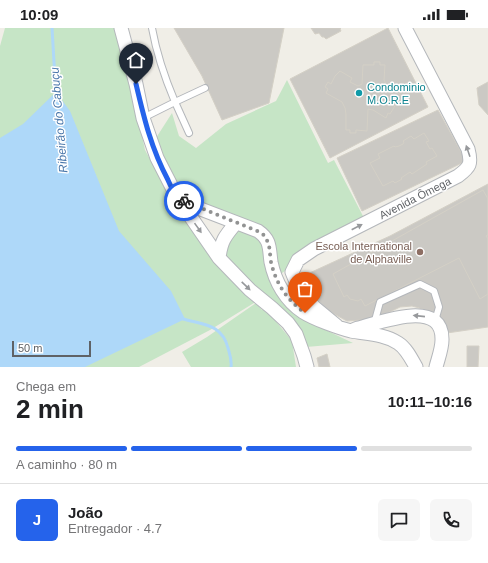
<!DOCTYPE html>
<html lang="pt">
<meta charset="utf-8">
<style>
body{margin:0;font-family:Arial,sans-serif;background:#f6f6f6;color:#202124;height:100vh;display:flex;flex-direction:column;font-size:15px;white-space:nowrap}
*{box-sizing:border-box;margin:0}
p{font-size:13px;color:#757577}
.icon{flex:none;width:22px;height:22px;fill:none;stroke:currentColor;stroke-width:2;stroke-linecap:round;stroke-linejoin:round}
.map{position:relative;height:339px;overflow:hidden}
.details{display:flex;flex-direction:column;background:#fff;flex:1}
.details>*{flex:none}
.scale{position:absolute;left:12px;bottom:10px;width:79px;box-sizing:border-box;padding-left:4px;border:2px solid #5f6266;border-top:0;font-size:11px;line-height:14px;white-space:nowrap;color:#5f6266;-webkit-text-stroke:3px #fff;paint-order:stroke}
.pin{position:absolute;display:grid;place-items:center;width:34px;height:34px;color:#fff;margin:-41px -17px;border-radius:50% 50% 50% 0;rotate:-45deg;box-shadow:0 0 4px #0007}
.pin .icon{rotate:45deg}
.courier{position:absolute;display:grid;place-items:center;width:40px;height:40px;margin:-20px;border:3px solid #2563eb;border-radius:50%;background:#fff;color:#222;box-shadow:0 1px 5px #0007}
.headline em{font-style:normal;font-weight:600}
.headline div{display:flex;flex-direction:column-reverse}
.headline{display:flex;align-items:center;justify-content:space-between;height:68px;padding:0 16px}
h1{font-size:26px;font-weight:600;line-height:30px}
.bar{display:grid;grid-template-columns:repeat(4,1fr);gap:6px 4px;align-content:center;height:48px;padding:0 16px}
.bar i{height:5px;border-radius:3px;background:#e0e0e0}
.bar .current{background:#2563eb}
.bar p{grid-column:span 4}
.line{display:flex;align-items:center;gap:10px;padding:0 16px;border-top:1px solid #e0e0e0}
.line div{flex:1}
.round{display:grid;place-items:center;flex:none;width:42px;height:42px;border-radius:6px;background:#f6f6f6}
.status{display:flex;justify-content:space-between;align-items:center;height:28px;padding:0 20px;background:#fff;direction:ltr}
.status svg{height:11px;fill:currentColor}
.map>svg:first-child{display:block}
.green{fill:#c6e5c6}
.water{fill:#aed8f9}
.lines{fill:none;stroke-linecap:round;stroke-linejoin:round}
.stream{stroke:#aed8f9;stroke-width:3}
.building{fill:#cbc9c4;stroke:#d4d0c6}
.service-casing{stroke:#b4b7bb;stroke-width:8}
.minor-casing{stroke:#b4b7bb;stroke-width:15}
.service{stroke:#fff;stroke-width:6}
.minor{stroke:#fff;stroke-width:13}
.oneway{fill:#97999c}
.done{stroke:#929393;stroke-width:4;stroke-dasharray:0 7.2}
.route{stroke:#2563eb;stroke-width:5}
.culture-dot{fill:#0f9aa8;stroke:#fff;stroke-width:1.5}
.education-dot{fill:#8d6e63;stroke:#fff;stroke-width:1.5}
.labels{text-anchor:middle;stroke-width:3;stroke-linejoin:round;paint-order:stroke}
.culture-label{font-size:11px;fill:#0d838f;stroke:#fff;text-anchor:start}
.street-label{font-size:11px;fill:#5f6266;stroke:#fff}
.education-label{font-size:11px;fill:#785e54;stroke:#fff;text-anchor:end}
.water-label{font-size:12px;font-style:italic;fill:#4b78ab;stroke:#fff}
</style>
<div class="status"><b>10:09</b><svg viewBox="0 0 49 12"><path d="M0 12V9h3v3zM5 12V6h3v6zM10 12V3h3v9zM15 12V0h3v12zM26 1h20v11H26zM47 4h2v5h-2z"/></svg></div>
<div class="map">
<svg width="488" height="339" viewBox="0 0 488 339">
<rect width="100%" height="100%" fill="#f0eee7"/>
<path class="green" d="M 5,0 L 114,0 L 132,59 L 145,122 L 172,171 L 259,272 L 210,302 L 139,339 L 0,339 L 0,18 Z
M 287,52 L 328,135 L 334,132 L 364,190 L 279,247 L 266,202 L 179,166 L 156,110 L 172,85 L 179,108 L 196,120 L 226,96 L 276,73 Z
M 247,202 L 263,211 L 272,248 L 315,297 L 353,315 L 306,319 L 236,243 L 225,227 L 228,214 L 236,204 Z
M 256,275 L 262,282 L 265,280 L 292,313 L 296,339 L 191,339 L 182,324 L 207,309 Z"/>
<path class="water" d="M 56,64 L 70,83 L 119,203 L 171,263 L 185,291 L 85,339 L 0,339 L 0,110 L 23,96 Z"/>
<g class="lines">
<path class="stream" d="M 52,0 L 56,68
M 183,291 C 204,297 222,296 228,320 C 230,327 232,332 231,339"/>
</g>
<path class="building" d="M 174,0 L 284,0 L 269,75 L 222,92 L 202,48 Z
M 311,0 L 341,0 L 340,1 L 341,3 L 326,11 L 324,9 L 322,9 L 319,5 L 315,6 Z
M 388,0 L 428,79 L 330,130 L 290,51 Z
M 374,34 L 380,34 L 380,37 L 385,37 L 384,52 L 386,56 L 391,61 L 401,67 L 398,70 L 401,72 L 398,77 L 396,76 L 390,86 L 388,85 L 386,90 L 373,82 L 368,81 L 367,103 L 356,102 L 356,105 L 350,105 L 350,102 L 346,102 L 346,86 L 345,80 L 342,74 L 326,65 L 328,61 L 325,59 L 328,54 L 331,56 L 335,48 L 340,43 L 352,50 L 350,54 L 358,58 L 362,56 L 363,37 L 374,37 Z
M 488,54 L 488,87 L 479,77 L 477,60 Z
M 438,82 L 466,133 L 362,183 L 337,130 Z
M 424,105 L 429,113 L 426,114 L 430,121 L 432,120 L 437,128 L 426,134 L 427,136 L 412,146 L 410,144 L 401,150 L 402,151 L 395,155 L 393,153 L 383,158 L 370,135 L 380,130 L 378,126 L 394,118 L 395,119 L 399,118 L 403,116 L 404,114 L 403,113 L 411,108 L 414,111 Z
M 488,156 L 488,299 L 447,305 L 437,288 L 430,283 L 412,278 L 400,279 L 375,291 L 347,293 L 325,281 L 310,262 L 303,248 L 390,208 Z
M 483,162 L 488,171 L 488,207 L 486,208 L 488,211 L 488,266 L 480,271 L 459,230 L 365,278 L 361,271 L 358,273 L 350,271 L 347,267 L 344,269 L 333,246 Z
M 467,318 L 479,318 L 478,339 L 467,339 Z
M 327,326 L 330,339 L 319,339 L 317,330 Z"/>
<g class="lines">
<defs>
<path id="service" d="M 152,0 C 157,28 164,48 175,74 L 205,60
M 143,90 L 175,74 L 189,105
M 374,296 L 380,274 L 420,256 L 434,263 L 439,279 L 435,293"/>
<path id="minor" d="M 121,0 L 136,56 L 143,90 L 157,130 L 177,169 L 219,230 L 250,262 L 272,280 L 288,295 L 296,306 L 304,328 L 307,339
M 178,170 L 198,180 L 258,203 C 271,212 269,220 271,234 C 275,254 286,273 303,284 C 314,291 339,300 351,303 C 367,306 384,306 398,315 C 406,320 411,330 416,339
M 219,230 C 221,213 225,208 236,195
M 337,298 L 314,279 L 299,261 L 292,244 L 298,232 L 314,221 L 458,148 C 470,139 472,136 468,121 L 405,0
M 355,301 C 379,295 443,269 442,312 C 442,321 438,331 436,339"/>
</defs>
<use href="#service" class="service-casing"/>
<use href="#minor" class="minor-casing"/>
<use href="#service" class="service"/>
<use href="#minor" class="minor"/>
</g>
<defs><path id="oneway-solid" d="M-6-.8H1V-3.2L6.5 0L1 3.2V.8H-6Z"/></defs>
<g class="oneway">
<use href="#oneway-solid" transform="translate(468 123) rotate(-109)"/>
<use href="#oneway-solid" transform="translate(357 199) rotate(-27)"/>
<use href="#oneway-solid" transform="translate(198 200) rotate(55)"/>
<use href="#oneway-solid" transform="translate(246 258) rotate(44)"/>
<use href="#oneway-solid" transform="translate(419 288) rotate(-174)"/>
</g>
<g class="lines">
<path class="done" d="M 184,173 L 262,205 C 271,216 269,221 271,234 C 276,256 287,272 305,285"/>
<path class="route" d="M 136,56 C 144,90 151,120 168,152 C 172,161 175,168 184,173"/>
</g>
<circle class="culture-dot" cx="359" cy="65" r="4"/>
<circle class="education-dot" cx="420" cy="224" r="4"/>
<g class="labels">
<g class="culture-label">
<text x="367" y="63">Condominio<tspan x="367" dy="13">M.O.R.E</tspan></text>
</g>
<g class="street-label">
<text transform="translate(415 170) rotate(-27)" y="4">Avenida Ômega</text>
</g>
<g class="education-label">
<text x="412" y="222">Escola International<tspan x="412" dy="13">de Alphaville</tspan></text>
</g>
<g class="water-label">
<text transform="translate(59 92) rotate(-95)" y="4">Ribeirão do Cabuçu</text>
</g>
</g>
</svg>
<div class="scale">50 m</div>
<div class="pin" style="left:305px;top:285px;background:#ea580c"><svg class="icon" aria-label="bag" viewBox="0 0 24 24"><path d="M5 8h14l-1 12H6zM9 8a3 3 0 0 1 6 0"/></svg></div>
<div class="pin" style="left:136px;top:56px;background:#1f2937"><svg class="icon" aria-label="home" viewBox="0 0 24 24"><path d="M3 11l9-7 9 7M6 9v11h12V9"/></svg></div>
<div class="courier" style="left:184px;top:173px"><svg class="icon" aria-label="bike" viewBox="0 0 24 24"><circle cx="6" cy="16" r="4"/><circle cx="18" cy="16" r="4"/><path d="M6 16l4-8h5l3 8M10 8l3 8H6M13 5h3"/></svg></div>
</div>
<section class="details">
<div class="headline"><div><h1>2 min</h1><p>Chega em</p></div><em>10:11–10:16</em></div>
<div class="bar"><i class="current"></i><i class="current"></i><i class="current"></i><i></i><p>A caminho · 80 m</p></div>
<div class="line" style="height:72px"><b class="round" style="background:#2563eb;color:#fff">J</b><div><b>João</b><p>Entregador · 4.7</p></div><a class="round"><svg class="icon" aria-label="chat" viewBox="0 0 24 24"><path d="M4 5h16v11H9l-5 4z"/></svg></a><a class="round"><svg class="icon" aria-label="phone" viewBox="0 0 24 24"><path d="M5 4h4l2 5-3 2q2 4 5 5l2-3 5 2v4C11 20 4 13 5 4z"/></svg></a></div>
</section>
